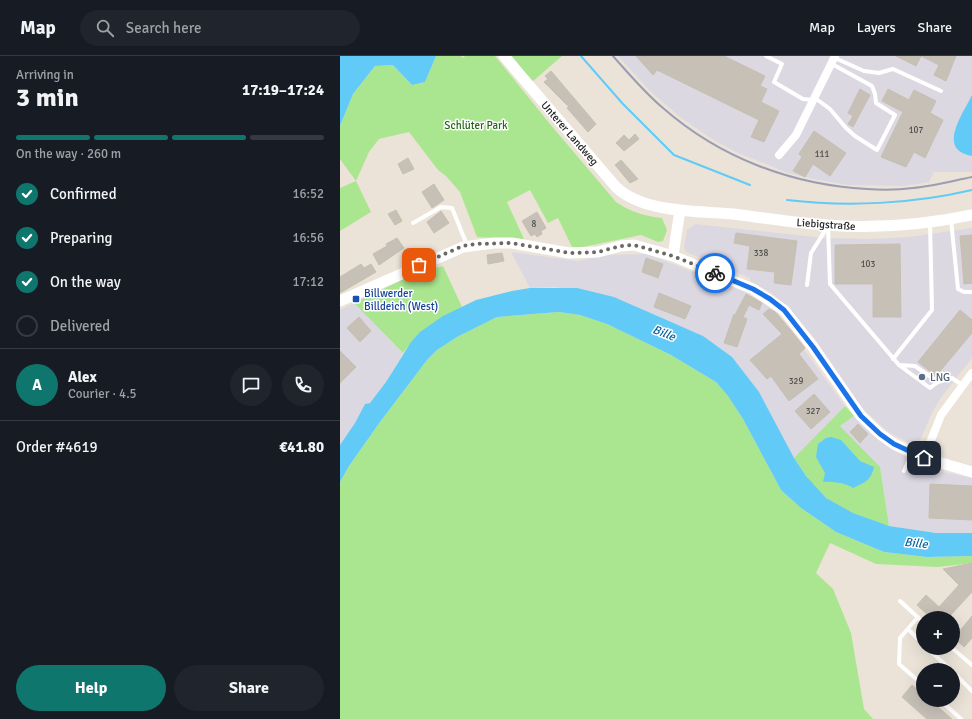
<!DOCTYPE html>
<meta charset="utf-8">
<style>
body{margin:0;font-family:Signika,sans-serif;background:#20242c;color:#f1f3f6;height:100vh;display:flex;flex-direction:column;font-size:15px;white-space:nowrap}
*{box-sizing:border-box;margin:0}
p{font-size:13px;color:#9ea1a6}
.icon{flex:none;width:22px;height:22px;fill:none;stroke:currentColor;stroke-width:2;stroke-linecap:round;stroke-linejoin:round}
.map{position:relative;flex:1;overflow:hidden}
.details{display:flex;flex-direction:column;background:#171b24;width:340px}
.details>*{flex:none}
.tools{position:absolute;left:576px;top:555px;display:grid;gap:8px}
.tools a{display:grid;place-items:center;width:44px;height:44px;border-radius:50%;background:#171b24;box-shadow:0 4px 16px #0002;font-size:20px}
.pin{position:absolute;display:grid;place-items:center;width:34px;height:34px;color:#fff;margin:-17px;border-radius:8px;box-shadow:0 2px 6px #0006}
.courier{position:absolute;display:grid;place-items:center;width:40px;height:40px;margin:-20px;border:3px solid #1a73e8;border-radius:50%;background:#fff;color:#222;box-shadow:0 1px 5px #0007}
.head em{font-style:normal;font-weight:700}
.head div{display:flex;flex-direction:column-reverse}
.head{display:flex;align-items:center;justify-content:space-between;height:68px;padding:0 16px}
h1{font-size:26px;font-weight:700;line-height:30px}
.bar{display:grid;grid-template-columns:repeat(4,1fr);gap:6px 4px;align-content:center;height:48px;padding:0 16px}
.bar i{height:5px;border-radius:3px;background:#363941}
.bar .selected{background:#0f766e}
.bar p{grid-column:span 4}
.line{display:flex;align-items:center;gap:10px;padding:0 16px;border-top:1px solid #363941}
.line div{flex:1}
.round{display:grid;place-items:center;flex:none;width:42px;height:42px;border-radius:21px;background:#20242c}
ol{padding:0 16px;list-style:none}
li{display:flex;align-items:center;gap:12px;height:44px}
li p{margin-inline-start:auto}
li .icon{padding:4px;border-radius:50%;background:#0f766e;color:#fff;stroke-width:4}
li:last-child{color:#9ea1a6}
li i{width:22px;height:22px;border:2px solid #363941;border-radius:50%}
.action{display:flex;gap:8px;margin-top:auto;padding:8px 16px}
.action a{flex:1;height:46px;border-radius:24px;background:#0f766e;color:#fff;font-size:16px;font-weight:700;line-height:46px;text-align:center}
.action a+a{background:#20242c;color:#f1f3f6}
header{display:flex;align-items:center;gap:24px;box-sizing:border-box;height:56px;padding:0 20px;background:#171b24;border-bottom:1px solid #363941}
header strong{font-size:19px}
nav{display:flex;gap:22px;margin-inline-start:auto;font-size:14px}
.search{width:280px;height:36px;background:#20242c;display:flex;align-items:center;gap:10px;box-sizing:border-box;padding:0 14px;border-radius:22px;color:#9ea1a6;font-size:15px}
main{display:flex;flex:1;min-height:0}
.map>svg:first-child{display:block}
.industrial{fill:#dcd8e2}
.green{fill:#aae68f}
.water{fill:#61caf6}
.lines{fill:none;stroke-linecap:round;stroke-linejoin:round}
.stream{stroke:#61caf6;stroke-width:2}
.building{fill:#c6c0b7;stroke:#c6bfb1}
.lane{stroke:#fff;stroke-width:4}
.street{stroke:#fff;stroke-width:8}
.secondary{stroke:#fff;stroke-width:11}
.rail{stroke:#9a9db3;stroke-width:2}
.done{stroke:#6c6965;stroke-width:4;stroke-dasharray:0 7.2}
.route{stroke:#1a73e8;stroke-width:5}
.transit-dot{fill:#1a4fb4;stroke:#fff;stroke-width:1.5}
.service-dot{fill:#5c6f8a;stroke:#fff;stroke-width:1.5}
.labels{text-anchor:middle;stroke-width:3;stroke-linejoin:round;paint-order:stroke}
.number-label{font-size:9px;fill:#4f4d4b}
.park-label{font-size:11px;fill:#236614;stroke:#fff}
.street-label{font-size:11px;fill:#272727;stroke:#fff}
.transit-label{font-size:11px;fill:#164399;stroke:#fff;text-anchor:start}
.service-label{font-size:11px;fill:#4e5e75;stroke:#fff;text-anchor:start}
.water-label{font-size:12px;font-style:italic;fill:#05649d;stroke:#fff}
</style>
<header>
<strong>Map</strong>
<div class="search"><svg class="icon" aria-label="search" viewBox="0 0 24 24"><circle cx="10" cy="10" r="6"/><path d="M15 15l6 6"/></svg>Search here</div>
<nav><a>Map</a><a>Layers</a><a>Share</a></nav>
</header>
<main>
<section class="details">
<div class="head"><div><h1>3 min</h1><p>Arriving in</p></div><em>17:19–17:24</em></div>
<div class="bar"><i class="selected"></i><i class="selected"></i><i class="selected"></i><i></i><p>On the way · 260 m</p></div>
<ol>
<li><svg class="icon" aria-label="check" viewBox="0 0 24 24"><path d="M5 12l5 5 9-10"/></svg>Confirmed<p>16:52</p></li>
<li><svg class="icon" aria-label="check" viewBox="0 0 24 24"><path d="M5 12l5 5 9-10"/></svg>Preparing<p>16:56</p></li>
<li><svg class="icon" aria-label="check" viewBox="0 0 24 24"><path d="M5 12l5 5 9-10"/></svg>On the way<p>17:12</p></li>
<li><i></i>Delivered</li>
</ol>
<div class="line" style="height:72px"><b class="round" style="background:#0f766e;color:#fff">A</b><div><b>Alex</b><p>Courier · 4.5</p></div><a class="round"><svg class="icon" aria-label="chat" viewBox="0 0 24 24"><path d="M4 5h16v11H9l-5 4z"/></svg></a><a class="round"><svg class="icon" aria-label="phone" viewBox="0 0 24 24"><path d="M5 4h4l2 5-3 2q2 4 5 5l2-3 5 2v4C11 20 4 13 5 4z"/></svg></a></div>
<div class="line" style="height:52px"><div>Order #4619</div><b>€41.80</b></div>
<div class="action"><a>Help</a><a>Share</a></div>
</section>
<div class="map">
<svg width="632" height="663" viewBox="0 0 632 663">
<rect width="100%" height="100%" fill="#ebe3d7"/>
<path class="industrial" d="M 278,0 L 632,0 L 632,39 L 615,73 L 625,99 L 632,100 L 632,116 L 594,116 L 589,126 L 564,130 L 508,129 L 473,123 L 448,117 L 398,97 L 375,85 L 341,62 L 310,35 Z
M 355,168 L 485,182 L 530,183 L 569,181 L 632,172 L 632,302 L 600,343 L 592,357 L 578,389 L 575,390 L 548,376 L 521,351 L 475,283 L 447,250 L 430,236 L 410,225 L 410,222 L 346,196 L 344,191 L 347,174 Z
M 171,196 L 238,205 L 266,199 L 307,198 L 408,237 L 438,257 L 505,350 L 454,402 L 448,392 L 363,280 L 274,241 L 215,231 L 190,232 Z
M 14,247 L 63,297 L 46,326 L 30,347 L 25,348 L 15,367 L 0,389 L 0,254 Z
M 514,360 L 535,380 L 553,394 L 577,406 L 599,415 L 632,422 L 632,477 L 596,477 L 549,470 L 540,411 L 499,370 Z"/>
<path class="green" d="M 96,0 L 121,0 L 123,2 L 125,0 L 155,0 L 210,68 L 276,146 C 291,156 304,160 322,162 L 327,174 L 323,185 L 318,186 L 301,179 L 243,191 L 232,191 L 218,162 L 208,167 L 190,134 L 167,146 L 184,183 L 137,181 L 120,136 L 106,120 L 98,114 L 69,76 L 39,83 L 29,96 L 16,125 L 31,156 L 0,175 L 0,132 L 16,125 L 0,103 L 0,70 L 13,38 L 35,10 L 53,9 L 72,29 L 85,26 Z
M 172,0 L 222,0 L 192,26 Z
M 103,210 L 122,251 C 100,262 77,276 63,297 L 14,247 L 70,220 Z
M 219,256 L 240,259 L 267,268 L 331,299 L 376,326 L 388,340 L 403,363 L 441,434 L 461,452 L 496,476 L 544,496 L 587,501 L 632,500 L 632,507 L 598,511 L 536,508 L 490,487 L 476,517 L 493,533 L 511,577 L 524,653 L 533,663 L 0,663 L 0,426 L 9,410 L 40,366 L 87,304 L 97,294 L 117,281 L 157,261 Z
M 505,350 L 514,360 L 500,370 L 540,411 L 549,470 C 529,463 501,455 485,441 C 472,430 463,416 454,402 Z"/>
<path class="water" d="M 0,0 L 96,0 L 85,26 L 72,29 L 53,9 L 35,10 L 13,38 L 0,70 Z
M 632,39 L 632,100 C 596,94 623,58 632,39 Z
M 190,232 L 237,232 L 274,241 L 363,280 L 392,301 L 419,336 L 454,402 L 466,420 L 486,442 L 513,457 L 549,470 L 596,477 L 632,477 L 632,500 L 587,501 L 544,496 L 496,476 L 461,452 L 441,434 L 403,363 L 388,340 L 376,326 L 331,299 L 267,268 L 240,259 L 219,256 L 157,261 L 117,281 L 97,294 L 87,304 L 40,366 L 9,410 L 0,426 L 0,389 L 15,367 L 25,348 L 30,347 L 46,326 L 71,286 L 80,276 L 103,260 L 136,244 L 172,235 Z
M 491,381 L 501,384 L 520,405 L 534,411 C 531,425 525,426 513,432 C 506,427 492,425 483,426 L 485,417 L 476,401 L 478,388 L 486,382 Z"/>
<g class="lines">
<path class="stream" d="M 241,0 L 283,48 L 334,99 L 410,129
M 447,144 C 507,151 573,148 632,134"/>
</g>
<path class="building" d="M 296,0 L 384,0 L 425,20 L 420,30 L 427,33 L 421,46 L 439,55 L 424,86 L 411,81 L 419,64 L 317,14 L 313,19 Z
M 556,0 L 616,0 L 606,25 L 594,19 L 599,9 L 581,0 L 576,10 Z
M 211,15 L 256,68 L 248,76 L 227,52 L 229,51 L 204,26 L 208,23 L 205,20 Z
M 520,33 L 530,39 L 513,71 L 508,68 L 513,60 L 508,57 Z
M 548,33 L 569,44 L 574,34 L 596,45 L 590,57 L 603,64 L 585,102 L 574,96 L 566,111 L 541,101 L 563,56 L 542,45 Z
M 474,75 L 506,97 L 490,120 L 473,108 L 465,121 L 453,115 L 462,101 L 459,98 Z
M 295,78 L 299,83 L 284,95 L 276,87 L 284,79 L 289,84 Z
M 68,102 L 74,113 L 63,118 L 58,108 Z
M 281,104 L 298,123 L 290,127 L 275,109 Z
M 94,128 L 104,144 L 92,152 L 82,136 Z
M 56,154 L 62,165 L 55,169 L 48,158 Z
M 101,155 L 109,167 L 94,177 L 87,166 Z
M 197,156 L 206,172 L 201,175 L 202,178 L 197,181 L 195,178 L 191,180 L 182,165 Z
M 396,177 L 457,185 L 451,229 L 434,227 L 435,216 L 407,213 L 410,190 L 394,187 Z
M 632,179 L 632,227 L 624,228 L 620,180 Z
M 57,182 L 64,192 L 39,209 L 33,198 L 47,190 L 46,188 Z
M 560,188 L 561,261 L 533,261 L 533,228 L 495,228 L 495,189 Z
M 162,197 L 164,205 L 148,208 L 147,199 Z
M 306,202 L 323,208 L 318,222 L 302,216 Z
M 21,208 L 24,212 L 31,208 L 36,216 L 0,237 L 0,221 Z
M 319,237 L 351,250 L 345,263 L 314,251 Z
M 406,238 L 422,247 L 419,254 L 409,249 L 403,261 L 407,263 L 397,291 L 384,287 L 394,258 L 395,259 Z
M 429,253 L 435,256 L 449,272 L 465,292 L 459,298 L 478,323 L 449,345 L 431,320 L 427,323 L 410,304 L 442,278 L 423,258 Z
M 620,254 L 632,264 L 632,277 L 596,320 L 578,306 Z
M 19,261 L 31,275 L 20,286 L 7,272 Z
M 0,295 L 16,311 L 0,327 Z
M 474,338 L 490,356 L 471,373 L 455,355 Z
M 518,368 L 528,378 L 520,387 L 510,376 Z
M 590,428 L 632,430 L 632,464 L 589,462 Z
M 632,507 L 632,536 L 608,562 L 591,562 L 577,549 L 586,539 L 599,551 L 619,529 L 603,513 Z
M 632,560 L 632,582 L 624,591 L 614,582 Z
M 572,629 L 583,638 L 583,644 L 590,644 L 612,663 L 587,663 L 562,641 Z"/>
<g class="lines">
<path class="lane" d="M 426,0 L 442,8 L 434,26 L 463,43 L 473,44
M 495,2 L 524,15 L 539,17 L 553,13 L 601,35
M 475,42 L 490,53 L 506,72 L 515,80 L 537,94 L 555,59 L 536,47 L 535,38 L 532,30 L 492,8
M 611,164 L 618,233 L 624,236 L 632,236
M 73,167 L 101,151 L 112,152 L 127,189
M 488,170 L 490,228 L 559,309 L 590,332 L 598,326 L 612,322 L 622,329
M 467,229 L 471,197 L 488,170
M 553,303 L 592,254 L 590,167
M 559,309 L 575,310 L 598,326
M 564,415 L 572,397
M 560,545 L 583,566
M 578,561 L 560,582 L 559,608 L 583,629
M 568,573 L 583,588
M 587,592 L 611,614
M 612,592 L 632,609
M 613,616 L 632,635
M 600,644 L 621,663"/>
<path class="street" d="M 439,99 L 456,79 L 495,0
M 584,402 L 601,359 L 632,317"/>
<path class="secondary" d="M 164,0 L 276,131 C 303,157 358,155 393,158 C 424,162 455,167 487,169 C 535,173 584,169 632,159
M 333,200 L 340,154
M 0,245 L 123,191 L 154,187 L 172,187 L 229,197 L 258,196 L 281,190 L 294,189 L 333,200 L 413,233 L 444,254 L 473,291 L 521,360 L 540,378 L 554,388 L 584,402 L 632,416"/>
<path class="rail" d="M 273,0 C 289,18 305,37 323,52 C 380,102 452,129 527,133 C 542,134 558,134 573,132 C 593,130 612,125 632,121"/>
</g>
<g class="lines">
<path class="done" d="M 79,209 L 123,190 L 135,188 L 172,187 L 229,197 L 258,196 L 281,190 L 294,189 L 333,200 L 375,217"/>
<path class="route" d="M 375,217 L 413,233 L 430,243 L 444,254 L 473,291 L 521,360 L 540,378 L 554,388 L 584,402"/>
</g>
<rect class="transit-dot" x="12" y="239" width="8" height="8" rx="2"/>
<circle class="service-dot" cx="582" cy="321" r="4"/>
<g class="labels">
<g class="number-label">
<text x="576" y="77">107</text>
<text x="482" y="101">111</text>
<text x="194" y="171">8</text>
<text x="421" y="200">338</text>
<text x="528" y="211">103</text>
<text x="456" y="328">329</text>
<text x="473" y="358">327</text>
</g>
<g class="park-label">
<text x="136" y="73">Schlüter Park</text>
</g>
<g class="street-label">
<text transform="translate(230 77) rotate(49)" y="4">Unterer Landweg</text>
<text transform="translate(486 168) rotate(4)" y="4">Liebigstraße</text>
</g>
<g class="transit-label">
<text x="24" y="241">Billwerder<tspan x="24" dy="13">Billdeich (West)</tspan></text>
</g>
<g class="service-label">
<text x="590" y="325">LNG</text>
</g>
<g class="water-label">
<text transform="translate(324 277) rotate(21)" y="4">Bille</text>
<text transform="translate(576 487) rotate(6)" y="4">Bille</text>
</g>
</g>
</svg>
<div class="tools">
<a>+</a>
<a>−</a>
</div>
<div class="pin" style="left:79px;top:209px;background:#ea580c"><svg class="icon" aria-label="bag" viewBox="0 0 24 24"><path d="M5 8h14l-1 12H6zM9 8a3 3 0 0 1 6 0"/></svg></div>
<div class="pin" style="left:584px;top:402px;background:#1f2937"><svg class="icon" aria-label="home" viewBox="0 0 24 24"><path d="M3 11l9-7 9 7M6 9v11h12V9"/></svg></div>
<div class="courier" style="left:375px;top:217px"><svg class="icon" aria-label="bike" viewBox="0 0 24 24"><circle cx="6" cy="16" r="4"/><circle cx="18" cy="16" r="4"/><path d="M6 16l4-8h5l3 8M10 8l3 8H6M13 5h3"/></svg></div>
</div>
</main>
